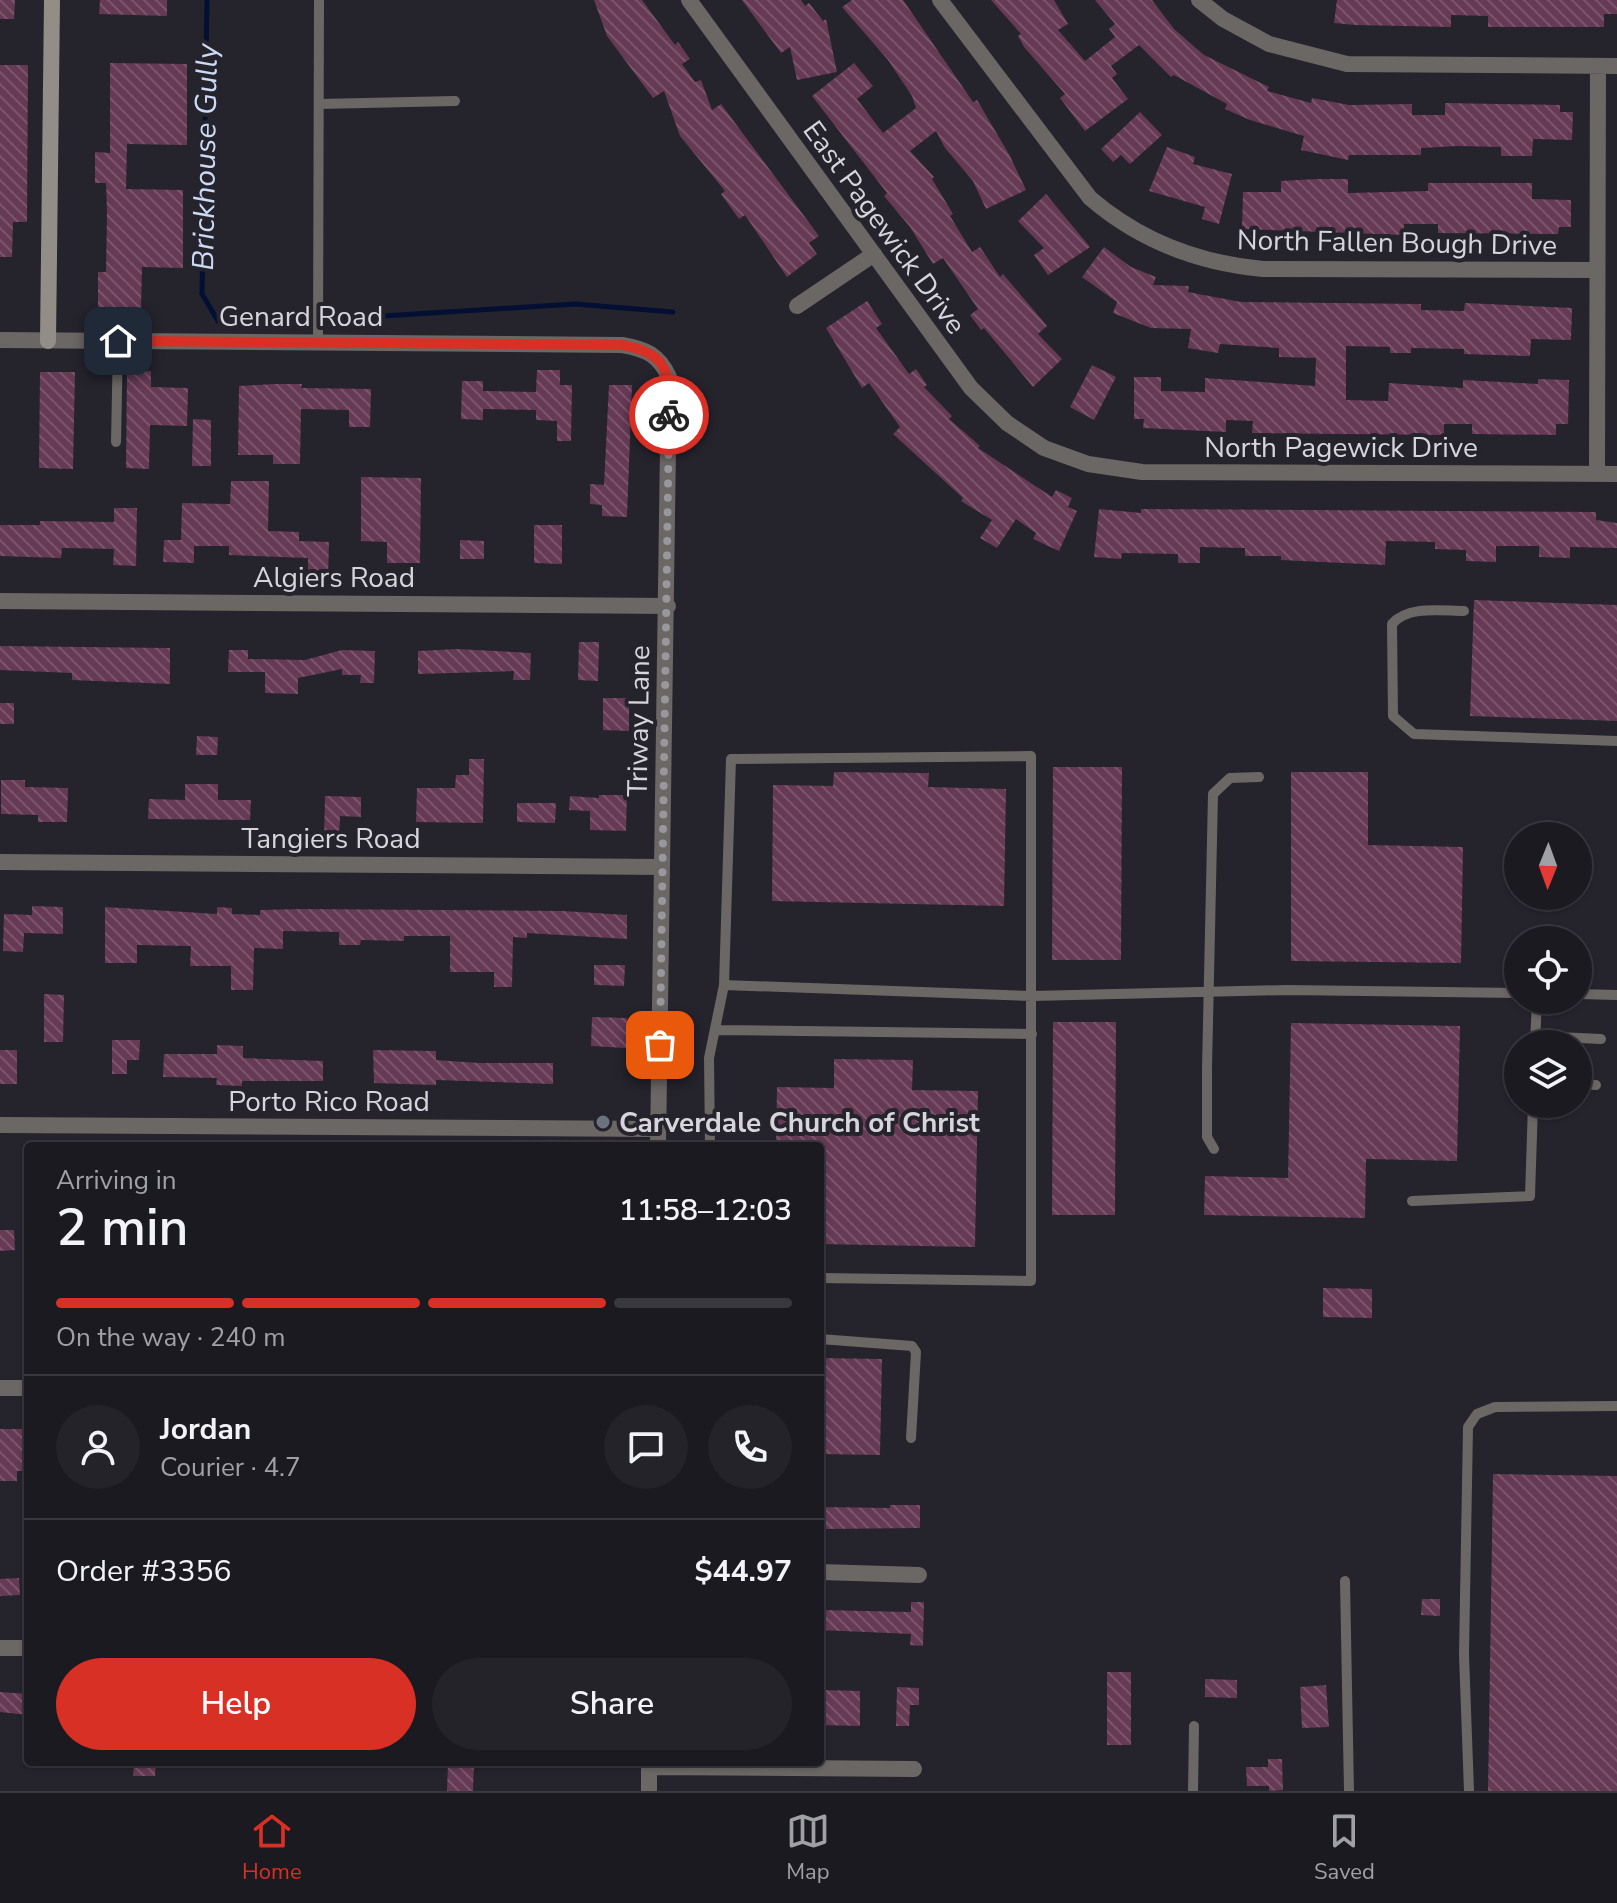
<!DOCTYPE html>
<meta charset="utf-8">
<style>
body{margin:0;font-family:"Nunito Sans",sans-serif;background:#25232a;color:#f1f3f6;height:100vh;display:flex;flex-direction:column;font-size:30px;white-space:nowrap}
*{box-sizing:border-box;margin:0}
p{font-size:26px;color:#a0a1a5}
.icon{flex:none;width:44px;height:44px;fill:none;stroke:currentColor;stroke-width:2;stroke-linecap:round;stroke-linejoin:round}
.map{position:relative;flex:1;overflow:hidden}
.side{position:absolute;left:24px;top:1142px;width:800px;height:624px;display:flex;flex-direction:column;background:#1c1a21;border-radius:8px;box-shadow:0 2px 6px #0004,0 0 0 2px #3a383f}
.side>*{flex:none}
.needle{width:52px;rotate:181deg}
.fabs{position:absolute;left:1504px;top:822px;display:grid;gap:16px}
.fabs a{display:grid;place-items:center;width:88px;height:88px;border-radius:50%;background:#1c1a21;box-shadow:0 2px 6px #0004,0 0 0 2px #3a383f;font-size:40px}
.pin{position:absolute;display:grid;place-items:center;width:68px;height:68px;color:#fff;margin:-34px;border-radius:16px;box-shadow:0 4px 12px #0006}
.courier{position:absolute;display:grid;place-items:center;width:80px;height:80px;margin:-40px;border:6px solid #d93025;border-radius:50%;background:#fff;color:#222;box-shadow:0 2px 10px #0007}
.overview em{font-style:normal;font-weight:600}
.overview div{display:flex;flex-direction:column-reverse}
.overview{display:flex;align-items:center;justify-content:space-between;height:136px;padding:0 32px}
h1{font-size:52px;font-weight:600;line-height:60px}
.bar{display:grid;grid-template-columns:repeat(4,1fr);gap:12px 8px;align-content:center;height:96px;padding:0 32px}
.bar i{height:10px;border-radius:6px;background:#3a383f}
.bar .on{background:#d93025}
.bar p{grid-column:span 4}
.line{display:flex;align-items:center;gap:20px;padding:0 32px;border-top:2px solid #3a383f}
.line div{flex:1}
.round{display:grid;place-items:center;flex:none;width:84px;height:84px;border-radius:42px;background:#25232a}
.cta{display:flex;gap:16px;margin-top:auto;padding:16px 32px}
.cta a{flex:1;height:92px;border-radius:48px;background:#d93025;color:#fff;font-size:32px;font-weight:600;line-height:92px;text-align:center}
.cta a+a{background:#25232a;color:#f1f3f6}
.tabs{display:flex;justify-content:space-around;align-items:center;height:112px;border-top:2px solid #3a383f;background:#1c1a21;font-size:22px;color:#a0a1a5}
.tabs a{display:grid;justify-items:center;gap:4px}
.tabs .on{color:#d93025}
.map>svg:first-child{display:block}
.lines{fill:none;stroke-linecap:round;stroke-linejoin:round}
.stream{stroke:#031034;stroke-width:5}
.building{fill:url(#building-back-hatch)}
.lane{stroke:#6b6764;stroke-width:10}
.street{stroke:#6b6764;stroke-width:16}
.secondary{stroke:#938d87;stroke-width:16}
.done{stroke:#99979e;stroke-width:8;stroke-dasharray:0 14.4}
.route{stroke:#d93025;stroke-width:10}
.worship-dot{fill:#6b7280;stroke:#25232c;stroke-width:3}
.labels{text-anchor:middle;stroke-width:8;stroke-linejoin:round;paint-order:stroke}
.street-label{font-size:28px;fill:#d7d5db;stroke:#25232c}
.poi-label{font-size:28px;font-weight:bold;fill:#d7d5db;stroke:#25232c;text-anchor:start}
.water-label{font-size:30px;font-style:italic;fill:#ccdaf6;stroke:#25232c}
</style>
<div class="map">
<svg width="1617" height="1791" viewBox="0 0 1617 1791">
<defs>
<pattern id="building-back-hatch" width="6" height="6" patternUnits="userSpaceOnUse" patternTransform="scale(2)"><rect width="6" height="6" fill="#663955"/><path d="M-1 5l2 2M0 0l6 6M5-1l2 2" fill="none" stroke="#7b556d"/></pattern>
</defs>
<rect width="100%" height="100%" fill="#25232c"/>
<g class="lines">
<path class="stream" d="M 207,0 L 202,294 L 218,321 L 302,319
M 336,319 L 575,304 L 673,312"/>
</g>
<path class="building" d="M 0,0 L 15,0 L 14,19 L 0,19 Z
M 100,0 L 167,0 L 167,16 L 99,14 Z
M 594,0 L 642,0 L 675,45 L 678,42 L 690,59 L 682,64 L 695,82 L 701,80 L 712,110 L 721,104 L 819,236 L 809,243 L 817,254 L 787,277 L 745,215 L 739,219 L 721,194 L 725,191 L 680,136 L 664,91 L 653,98 L 607,36 Z
M 742,0 L 801,0 L 805,6 L 809,3 L 823,21 L 826,19 L 837,72 L 797,80 L 790,47 L 781,53 Z
M 852,0 L 903,0 L 973,102 L 977,100 L 1010,156 L 1026,190 L 986,209 L 973,181 L 945,148 L 936,131 L 910,151 L 934,177 L 932,179 L 953,214 L 950,216 L 972,252 L 980,247 L 1000,277 L 1003,274 L 1047,326 L 1038,334 L 1062,359 L 1033,387 L 984,328 L 981,330 L 970,315 L 978,309 L 943,258 L 933,264 L 910,227 L 884,196 L 887,193 L 812,96 L 854,63 L 873,86 L 857,99 L 883,133 L 916,108 L 912,96 L 888,60 L 842,7 Z
M 991,0 L 1054,0 L 1068,24 L 1058,30 L 1085,61 L 1115,37 L 1109,29 L 1115,24 L 1095,0 L 1152,0 L 1174,29 L 1204,55 L 1269,87 L 1267,91 L 1311,103 L 1312,98 L 1349,105 L 1412,104 L 1412,115 L 1445,115 L 1445,103 L 1560,105 L 1560,112 L 1573,112 L 1572,140 L 1533,139 L 1532,156 L 1501,156 L 1501,147 L 1458,146 L 1421,148 L 1421,155 L 1349,155 L 1348,160 L 1301,150 L 1304,136 L 1250,120 L 1225,109 L 1227,104 L 1174,75 L 1171,77 L 1139,45 L 1111,66 L 1117,74 L 1112,78 L 1128,99 L 1085,131 L 1060,98 L 1065,94 L 1024,47 L 1018,36 L 1021,34 Z
M 1337,0 L 1617,0 L 1617,14 L 1604,14 L 1604,27 L 1488,27 L 1488,16 L 1451,15 L 1451,27 L 1355,25 L 1334,23 Z
M 110,63 L 187,64 L 187,145 L 127,144 L 126,189 L 183,190 L 183,268 L 142,267 L 141,309 L 98,309 L 98,272 L 106,272 L 107,212 L 106,183 L 95,183 L 95,152 L 110,153 Z
M 0,65 L 28,65 L 27,222 L 13,222 L 12,257 L 0,257 Z
M 1140,112 L 1162,135 L 1130,164 L 1121,155 L 1113,162 L 1101,149 Z
M 1167,147 L 1195,157 L 1193,164 L 1232,174 L 1219,224 L 1202,219 L 1205,207 L 1149,191 Z
M 1317,179 L 1348,179 L 1348,193 L 1428,191 L 1428,183 L 1532,183 L 1532,199 L 1571,200 L 1571,227 L 1559,227 L 1558,234 L 1438,233 L 1438,224 L 1404,224 L 1404,235 L 1242,229 L 1243,192 L 1281,192 L 1281,181 Z
M 1046,194 L 1090,247 L 1048,275 L 1034,255 L 1044,248 L 1018,221 Z
M 1104,247 L 1131,267 L 1156,277 L 1153,285 L 1189,286 L 1188,292 L 1241,302 L 1421,304 L 1421,310 L 1464,311 L 1465,303 L 1572,308 L 1571,340 L 1531,339 L 1530,356 L 1464,354 L 1464,349 L 1411,348 L 1411,353 L 1390,353 L 1390,347 L 1346,346 L 1346,400 L 1388,401 L 1389,383 L 1463,388 L 1463,380 L 1538,384 L 1538,379 L 1569,380 L 1568,424 L 1556,424 L 1556,435 L 1472,434 L 1472,424 L 1444,424 L 1444,435 L 1252,433 L 1253,421 L 1226,420 L 1226,432 L 1143,428 L 1144,419 L 1134,419 L 1134,377 L 1161,377 L 1161,391 L 1205,392 L 1205,378 L 1315,386 L 1316,358 L 1279,357 L 1279,348 L 1220,344 L 1218,353 L 1188,348 L 1191,329 L 1151,328 L 1113,313 L 1117,302 L 1082,277 Z
M 867,301 L 882,324 L 876,328 L 909,374 L 916,369 L 927,385 L 924,387 L 952,416 L 949,419 L 980,446 L 978,448 L 1052,497 L 1056,490 L 1072,498 L 1068,507 L 1077,511 L 1059,551 L 1033,539 L 1036,533 L 1016,519 L 997,548 L 980,538 L 992,520 L 961,501 L 963,498 L 893,434 L 900,427 L 869,383 L 862,388 L 826,328 Z
M 1092,365 L 1116,377 L 1094,420 L 1070,407 Z
M 127,370 L 151,371 L 151,387 L 188,388 L 187,426 L 150,425 L 149,469 L 126,468 Z
M 537,370 L 560,370 L 560,385 L 572,385 L 571,441 L 557,441 L 557,421 L 536,420 L 536,410 L 483,409 L 483,420 L 461,419 L 462,381 L 483,381 L 483,391 L 536,392 Z
M 40,372 L 75,372 L 73,469 L 39,468 Z
M 274,384 L 302,384 L 301,388 L 371,389 L 370,427 L 349,427 L 349,410 L 301,409 L 300,464 L 273,464 L 273,455 L 238,455 L 239,386 Z
M 609,385 L 632,385 L 627,517 L 602,516 L 602,505 L 590,504 L 590,484 L 604,485 Z
M 193,419 L 211,420 L 211,466 L 192,466 Z
M 361,477 L 421,478 L 420,563 L 387,563 L 387,542 L 361,541 Z
M 231,481 L 269,481 L 268,531 L 299,532 L 299,541 L 329,542 L 328,577 L 308,577 L 308,558 L 229,555 L 229,546 L 194,546 L 194,563 L 163,562 L 164,540 L 181,540 L 182,503 L 230,504 Z
M 114,508 L 137,508 L 136,566 L 113,565 L 114,549 L 62,548 L 61,558 L 0,556 L 0,525 L 40,525 L 40,521 L 114,522 Z
M 1099,509 L 1141,513 L 1141,509 L 1596,512 L 1596,520 L 1617,523 L 1617,548 L 1570,547 L 1570,558 L 1539,557 L 1539,546 L 1496,546 L 1496,562 L 1466,561 L 1466,550 L 1435,549 L 1435,542 L 1386,541 L 1385,565 L 1281,560 L 1281,556 L 1245,556 L 1245,548 L 1200,547 L 1200,563 L 1178,563 L 1178,554 L 1122,553 L 1121,559 L 1094,557 Z
M 534,525 L 562,525 L 562,564 L 534,563 Z
M 460,540 L 484,541 L 484,559 L 460,559 Z
M 1474,600 L 1617,605 L 1617,721 L 1470,716 Z
M 579,642 L 599,642 L 598,681 L 578,680 Z
M 0,646 L 170,648 L 170,684 L 72,680 L 72,673 L 0,670 Z
M 457,649 L 531,653 L 530,680 L 513,680 L 514,671 L 418,674 L 418,651 Z
M 229,650 L 248,650 L 248,659 L 305,660 L 342,650 L 375,651 L 374,683 L 360,683 L 361,675 L 342,675 L 342,669 L 298,678 L 298,694 L 265,693 L 265,672 L 228,672 Z
M 603,698 L 629,698 L 629,731 L 603,730 Z
M 0,703 L 14,703 L 14,724 L 0,724 Z
M 197,736 L 218,737 L 217,755 L 196,755 Z
M 469,759 L 484,759 L 483,823 L 416,822 L 417,788 L 455,788 L 456,775 L 469,775 Z
M 1053,767 L 1122,767 L 1121,960 L 1052,960 Z
M 834,772 L 929,773 L 928,787 L 1006,789 L 1004,906 L 772,901 L 773,785 L 833,786 Z
M 1291,772 L 1368,772 L 1368,845 L 1463,847 L 1461,963 L 1291,961 Z
M 1,780 L 25,780 L 25,787 L 68,788 L 67,822 L 38,822 L 38,815 L 1,814 Z
M 185,784 L 218,784 L 218,800 L 251,800 L 250,820 L 148,819 L 149,799 L 185,800 Z
M 599,795 L 627,795 L 626,831 L 590,830 L 590,811 L 569,810 L 570,796 L 599,798 Z
M 325,796 L 361,797 L 361,817 L 340,816 L 339,841 L 324,841 Z
M 517,803 L 556,803 L 555,823 L 517,822 Z
M 32,906 L 63,907 L 63,934 L 24,933 L 23,952 L 3,951 L 4,914 L 32,915 Z
M 105,907 L 217,914 L 217,907 L 232,908 L 232,914 L 260,915 L 260,910 L 301,909 L 563,911 L 627,915 L 627,939 L 527,933 L 527,938 L 513,937 L 512,987 L 494,987 L 494,972 L 450,972 L 450,936 L 404,936 L 404,941 L 361,940 L 360,945 L 339,945 L 339,932 L 283,931 L 283,949 L 254,948 L 253,990 L 231,990 L 231,966 L 190,966 L 191,946 L 137,945 L 137,963 L 105,963 Z
M 594,965 L 625,965 L 624,986 L 594,985 Z
M 44,994 L 64,995 L 63,1042 L 44,1042 Z
M 592,1017 L 627,1018 L 626,1048 L 591,1046 Z
M 1053,1022 L 1116,1022 L 1115,1215 L 1052,1215 Z
M 1291,1023 L 1460,1026 L 1457,1161 L 1366,1159 L 1365,1218 L 1204,1215 L 1205,1176 L 1288,1178 Z
M 112,1040 L 140,1040 L 139,1060 L 127,1060 L 127,1074 L 112,1074 Z
M 217,1045 L 243,1046 L 243,1058 L 323,1061 L 323,1081 L 242,1081 L 242,1086 L 216,1085 L 217,1078 L 163,1077 L 164,1054 L 217,1054 Z
M 0,1050 L 17,1050 L 17,1084 L 0,1084 Z
M 373,1050 L 436,1051 L 436,1060 L 479,1063 L 553,1063 L 553,1084 L 436,1080 L 436,1085 L 374,1083 Z
M 834,1059 L 913,1060 L 912,1090 L 978,1091 L 975,1247 L 820,1244 L 820,1146 L 776,1146 L 777,1087 L 834,1088 Z
M 0,1230 L 14,1230 L 15,1250 L 0,1251 Z
M 1323,1288 L 1372,1289 L 1372,1318 L 1323,1317 Z
M 820,1358 L 882,1359 L 880,1455 L 820,1454 Z
M 0,1429 L 28,1429 L 28,1471 L 17,1471 L 17,1481 L 0,1481 Z
M 1493,1474 L 1617,1476 L 1617,1791 L 1488,1791 Z
M 890,1505 L 920,1505 L 920,1528 L 820,1529 L 820,1507 L 890,1508 Z
M 19,1578 L 20,1595 L 0,1596 L 0,1579 Z
M 1422,1599 L 1440,1599 L 1440,1616 L 1421,1615 Z
M 911,1602 L 924,1602 L 923,1646 L 910,1645 L 911,1634 L 820,1630 L 820,1610 L 911,1612 Z
M 1107,1672 L 1131,1672 L 1131,1745 L 1107,1745 Z
M 1205,1679 L 1237,1680 L 1237,1698 L 1205,1697 Z
M 1326,1685 L 1329,1727 L 1302,1728 L 1300,1687 Z
M 897,1687 L 919,1688 L 919,1705 L 910,1705 L 909,1726 L 896,1726 Z
M 820,1690 L 860,1691 L 860,1726 L 820,1725 Z
M 0,1692 L 28,1694 L 28,1715 L 0,1712 Z
M 1268,1759 L 1282,1759 L 1283,1790 L 1269,1791 L 1269,1786 L 1247,1786 L 1246,1767 L 1268,1767 Z
M 134,1762 L 156,1762 L 155,1776 L 133,1776 Z
M 448,1762 L 474,1762 L 473,1791 L 447,1791 Z"/>
<g class="lines">
<path class="lane" d="M 319,104 L 455,101
M 318,343 L 319,0
M 116,442 L 118,341
M 1464,611 C 1442,611 1408,605 1392,624 L 1393,716 L 1414,734 L 1617,741
M 724,985 L 1032,996 L 1286,990 L 1518,993
M 1578,994 L 1617,995
M 715,1030 L 1032,1034
M 1536,1036 L 1601,1039
M 1535,1044 L 1537,1000
M 1578,1084 L 1596,1085
M 710,1146 L 709,1058 L 724,985 L 731,759 L 1031,756 L 1031,1281 L 820,1278
M 1214,1149 L 1207,1137 L 1207,1068 L 1213,794 L 1230,778 L 1259,777
M 1412,1201 L 1530,1196 L 1533,1104
M 820,1339 L 912,1346 L 916,1352 L 911,1438
M 1345,1581 L 1349,1791
M 1193,1791 L 1194,1726
M 1469,1791 L 1464,1655 L 1468,1427 L 1477,1414 L 1495,1407 L 1617,1406"/>
<path class="street" d="M 689,0 L 971,388 L 1007,423 L 1044,448 L 1088,464 L 1142,472 L 1617,474
M 940,0 L 1090,198 C 1140,241 1198,263 1263,269 L 1597,270
M 1199,0 L 1223,19 L 1269,44 L 1347,64 L 1617,66
M 797,306 L 874,254
M 0,340 L 622,345 C 646,349 659,355 669,377 L 658,1146
M 1597,473 L 1598,66
M 0,601 L 668,606
M 0,862 L 662,867
M 0,1125 L 658,1129
M 0,1388 L 28,1388
M 820,1572 L 919,1575
M 0,1648 L 28,1648
M 649,1767 L 914,1769
M 649,1791 L 649,1762"/>
<path class="secondary" d="M 48,341 L 52,0"/>
</g>
<g class="lines">
<path class="done" d="M 660,1045 L 669,415"/>
<path class="route" d="M 118,341 L 622,345 C 669,354 669,371 669,415"/>
</g>
<circle class="worship-dot" cx="603" cy="1122" r="8"/>
<g class="labels">
<g class="street-label">
<text transform="translate(885 227) rotate(54)" y="10">East Pagewick Drive</text>
<text transform="translate(1397 242) rotate(1)" y="10">North Fallen Bough Drive</text>
<text x="301" y="326">Genard Road</text>
<text x="1341" y="457">North Pagewick Drive</text>
<text x="334" y="587">Algiers Road</text>
<text transform="translate(638 721) rotate(-89)" y="10">Triway Lane</text>
<text x="331" y="848">Tangiers Road</text>
<text x="329" y="1111">Porto Rico Road</text>
</g>
<g class="poi-label">
<text x="619" y="1132">Carverdale Church of Christ</text>
</g>
<g class="water-label">
<text transform="translate(205 157) rotate(-89)" y="10">Brickhouse Gully</text>
</g>
</g>
</svg>
<div class="fabs">
<a><svg class="needle" viewBox="-14 -14 28 28"><path d="M0-13l5 13h-10z" fill="#e53935"/><path d="M0 13l5-13h-10z" fill="#a0a1a5"/></svg></a>
<a><svg class="icon" aria-label="locate" viewBox="0 0 24 24"><circle cx="12" cy="12" r="6"/><path d="M12 2v4M12 18v4M2 12h4M18 12h4"/></svg></a>
<a><svg class="icon" aria-label="layers" viewBox="0 0 24 24"><path d="M12 4l9 5-9 5-9-5zM3 14l9 5 9-5"/></svg></a>
</div>
<div class="pin" style="left:660px;top:1045px;background:#ea580c"><svg class="icon" aria-label="bag" viewBox="0 0 24 24"><path d="M5 8h14l-1 12H6zM9 8a3 3 0 0 1 6 0"/></svg></div>
<div class="pin" style="left:118px;top:341px;background:#1f2937"><svg class="icon" aria-label="home" viewBox="0 0 24 24"><path d="M3 11l9-7 9 7M6 9v11h12V9"/></svg></div>
<div class="courier" style="left:669px;top:415px"><svg class="icon" aria-label="bike" viewBox="0 0 24 24"><circle cx="6" cy="16" r="4"/><circle cx="18" cy="16" r="4"/><path d="M6 16l4-8h5l3 8M10 8l3 8H6M13 5h3"/></svg></div>
<section class="side">
<div class="overview"><div><h1>2 min</h1><p>Arriving in</p></div><em>11:58–12:03</em></div>
<div class="bar"><i class="on"></i><i class="on"></i><i class="on"></i><i></i><p>On the way · 240 m</p></div>
<div class="line" style="height:144px"><a class="round"><svg class="icon" aria-label="person" viewBox="0 0 24 24"><circle cx="12" cy="8" r="4"/><path d="M4 21q1-7 8-7t8 7"/></svg></a><div><b>Jordan</b><p>Courier · 4.7</p></div><a class="round"><svg class="icon" aria-label="chat" viewBox="0 0 24 24"><path d="M4 5h16v11H9l-5 4z"/></svg></a><a class="round"><svg class="icon" aria-label="phone" viewBox="0 0 24 24"><path d="M5 4h4l2 5-3 2q2 4 5 5l2-3 5 2v4C11 20 4 13 5 4z"/></svg></a></div>
<div class="line" style="height:104px"><div>Order #3356</div><b>$44.97</b></div>
<div class="cta"><a>Help</a><a>Share</a></div>
</section>
</div>
<nav class="tabs">
<a class="on"><svg class="icon" aria-label="home" viewBox="0 0 24 24"><path d="M3 11l9-7 9 7M6 9v11h12V9"/></svg>Home</a>
<a><svg class="icon" aria-label="map" viewBox="0 0 24 24"><path d="M3 6l6-2 6 2 6-2v14l-6 2-6-2-6 2zM9 4v14M15 6v14"/></svg>Map</a>
<a><svg class="icon" aria-label="saved" viewBox="0 0 24 24"><path d="M7 4h10v16l-5-4-5 4z"/></svg>Saved</a>
</nav>
